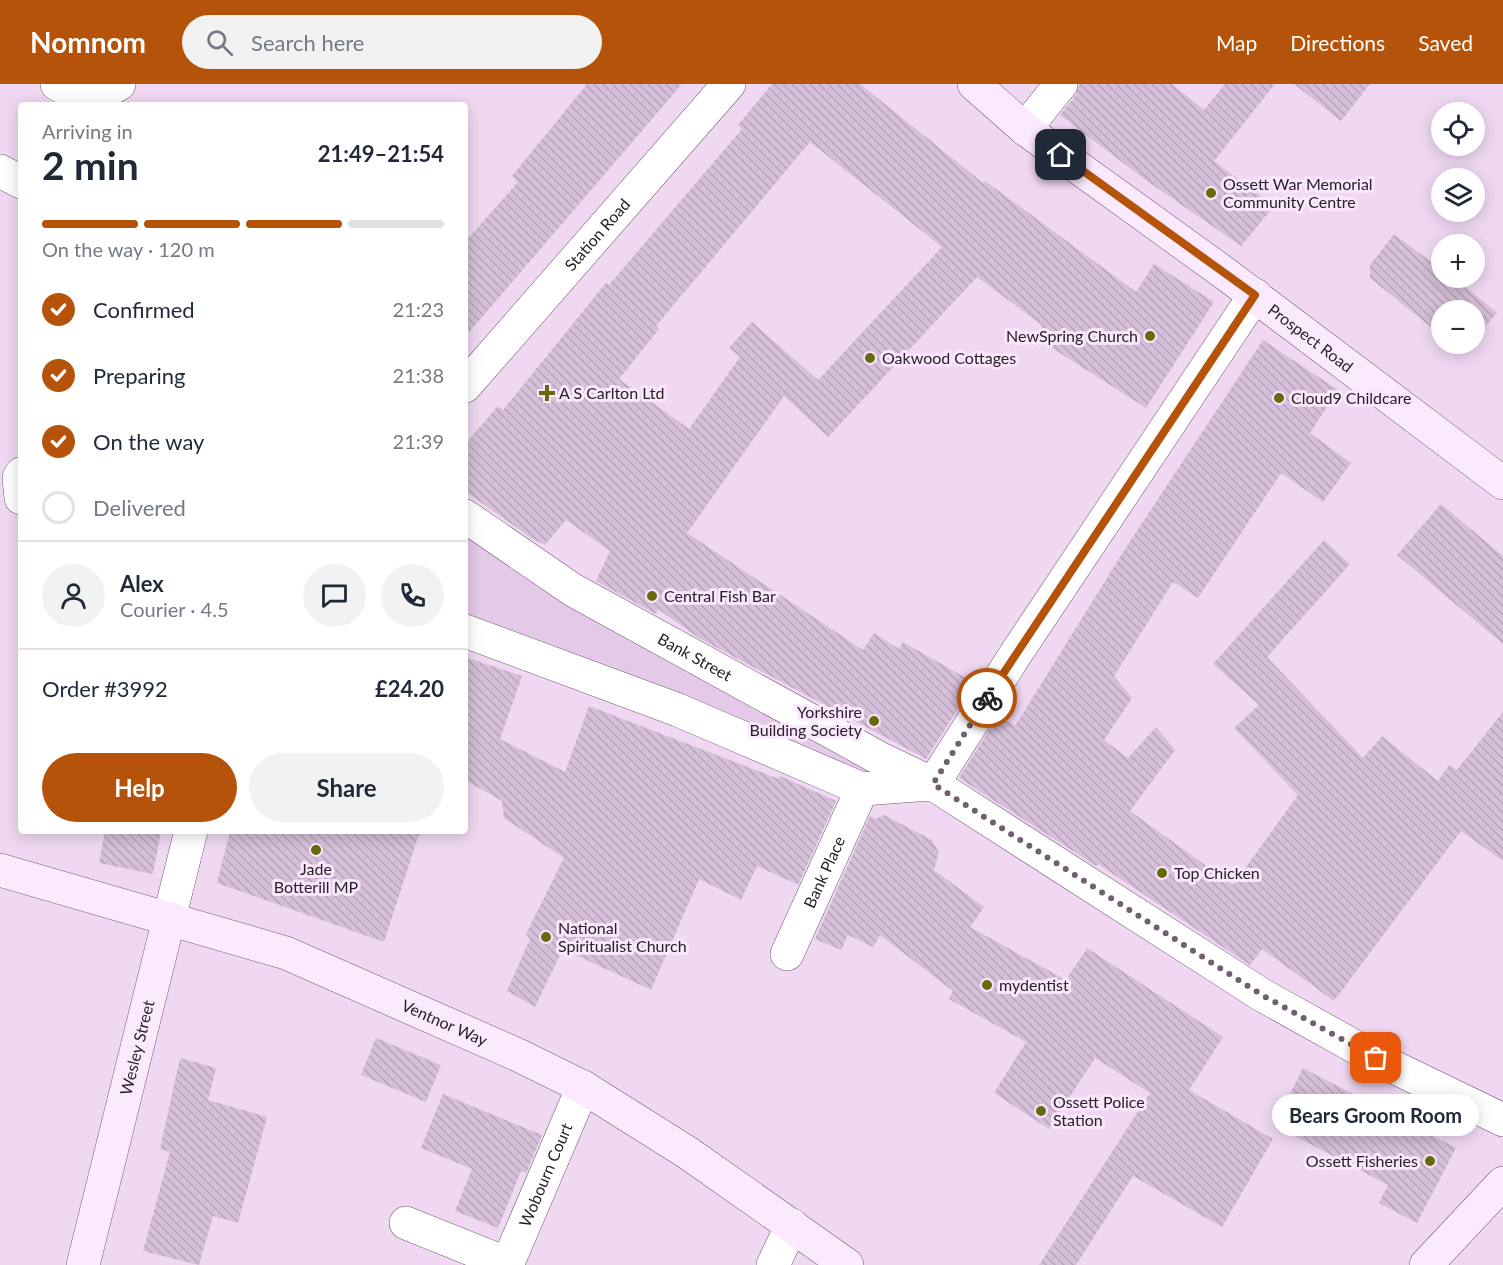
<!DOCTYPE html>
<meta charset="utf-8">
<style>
body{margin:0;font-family:Lato,sans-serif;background:#f2f2f3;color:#1f2937;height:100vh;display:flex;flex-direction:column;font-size:22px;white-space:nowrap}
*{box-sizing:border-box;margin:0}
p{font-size:20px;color:#747a83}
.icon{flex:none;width:33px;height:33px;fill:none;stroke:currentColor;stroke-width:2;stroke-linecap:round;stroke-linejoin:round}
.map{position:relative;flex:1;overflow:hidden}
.side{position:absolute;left:18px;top:18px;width:450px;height:732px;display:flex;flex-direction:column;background:#fff;border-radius:6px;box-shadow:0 3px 15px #0003}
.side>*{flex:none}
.fabs{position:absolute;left:1431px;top:18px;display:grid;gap:12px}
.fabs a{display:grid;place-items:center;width:54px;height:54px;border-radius:50%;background:#fff;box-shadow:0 3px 15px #0003;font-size:30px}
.pin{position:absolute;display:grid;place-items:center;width:51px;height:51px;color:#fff;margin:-26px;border-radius:12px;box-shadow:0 3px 9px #0006}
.courier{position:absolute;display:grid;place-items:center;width:60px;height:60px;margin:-30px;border:4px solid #b45309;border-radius:50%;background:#fff;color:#222;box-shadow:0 2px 8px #0007}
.bubble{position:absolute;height:42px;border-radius:21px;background:#fff;box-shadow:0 3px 15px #0003;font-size:20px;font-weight:700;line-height:42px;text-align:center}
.overview em{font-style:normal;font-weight:700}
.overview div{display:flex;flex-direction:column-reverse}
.overview{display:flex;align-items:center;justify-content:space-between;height:102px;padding:0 24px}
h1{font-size:39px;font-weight:700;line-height:45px}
.bar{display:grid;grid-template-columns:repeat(4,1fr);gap:9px 6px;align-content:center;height:72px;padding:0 24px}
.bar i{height:8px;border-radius:4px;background:#e0e1e3}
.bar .current{background:#b45309}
.bar p{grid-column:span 4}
.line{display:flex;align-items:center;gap:15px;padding:0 24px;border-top:2px solid #e0e1e3}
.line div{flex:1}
.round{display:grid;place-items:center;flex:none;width:63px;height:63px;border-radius:32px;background:#f2f2f3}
ol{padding:0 24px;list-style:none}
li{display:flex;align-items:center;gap:18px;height:66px}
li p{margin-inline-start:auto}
li .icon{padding:6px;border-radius:50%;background:#b45309;color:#fff;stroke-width:4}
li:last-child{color:#747a83}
li i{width:33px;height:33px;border:3px solid #e0e1e3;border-radius:50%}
.button{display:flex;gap:12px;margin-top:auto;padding:12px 24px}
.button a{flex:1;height:69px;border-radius:36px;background:#b45309;color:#fff;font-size:24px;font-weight:700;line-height:69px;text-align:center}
.button a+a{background:#f2f2f3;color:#1f2937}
header{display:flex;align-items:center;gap:36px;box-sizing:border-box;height:84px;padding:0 30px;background:#b45309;color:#fff}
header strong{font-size:28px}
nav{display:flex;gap:33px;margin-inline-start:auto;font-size:21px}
.search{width:420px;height:54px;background:#f2f2f3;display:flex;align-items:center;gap:15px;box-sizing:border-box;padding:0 21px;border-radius:33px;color:#747a83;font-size:22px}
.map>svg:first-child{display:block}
.built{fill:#e5c9e8}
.building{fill:url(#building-back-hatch);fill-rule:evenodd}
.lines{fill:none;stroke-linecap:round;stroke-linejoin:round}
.street-casing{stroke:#6e5a70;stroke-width:34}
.secondary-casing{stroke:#6e5a70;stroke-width:34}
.street{stroke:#fff;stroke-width:33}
.secondary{stroke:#fbeafd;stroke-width:33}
.done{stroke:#6f6070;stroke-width:6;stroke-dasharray:0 10.8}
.route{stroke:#b45309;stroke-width:8}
.poi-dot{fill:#656b0d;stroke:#fbe7fd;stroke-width:2}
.labels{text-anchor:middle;stroke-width:6;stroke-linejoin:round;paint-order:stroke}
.poi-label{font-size:16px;fill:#29202a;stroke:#fbe7fd;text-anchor:start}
.street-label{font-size:16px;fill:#29202a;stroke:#fbe7fd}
</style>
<header>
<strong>Nomnom</strong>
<div class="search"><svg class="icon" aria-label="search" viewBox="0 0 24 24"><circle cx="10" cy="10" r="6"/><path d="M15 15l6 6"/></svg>Search here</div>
<nav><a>Map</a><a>Directions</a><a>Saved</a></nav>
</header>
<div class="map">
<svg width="1503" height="1181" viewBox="0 0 1503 1181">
<defs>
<pattern id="building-back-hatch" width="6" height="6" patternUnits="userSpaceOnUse" patternTransform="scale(1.5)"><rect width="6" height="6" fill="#d6bfd8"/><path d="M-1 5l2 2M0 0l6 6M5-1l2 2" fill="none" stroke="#b8a4ba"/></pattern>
</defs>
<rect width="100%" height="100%" fill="#f0d8f3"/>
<path class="built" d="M 465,432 L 879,674 L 862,705 L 465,547 Z"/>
<path class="building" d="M 587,0 L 682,0 L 465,253 L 465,158 L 518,98 L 512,92 Z
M 772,0 L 860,0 L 983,99 L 985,97 L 1136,208 L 1154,180 L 1214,218 L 1146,324 L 1038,255 L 1042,241 L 977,193 L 828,353 L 784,312 L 687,449 L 863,566 L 874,549 L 899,565 L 903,558 L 966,594 L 957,609 L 965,614 L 926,675 L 699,554 L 658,525 L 656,530 L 596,497 L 610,467 L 566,436 L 545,461 L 531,454 L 465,407 L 465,360 L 498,322 L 503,326 L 606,199 L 609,201 L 742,45 L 738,41 ZM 810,58 L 942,163 L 818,296 L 752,238 L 729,264 L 740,273 L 689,345 L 619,295 L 659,245 L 656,242 Z
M 1079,0 L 1172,0 L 1204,26 L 1225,0 L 1275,0 L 1214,77 L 1274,122 L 1241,162 L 1147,97 L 1060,31 L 1076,11 Z
M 1294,0 L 1370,0 L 1341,37 Z
M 1394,150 L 1442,186 L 1442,194 L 1455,194 L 1497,229 L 1474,255 L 1474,226 L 1442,226 L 1442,252 L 1370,194 L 1370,181 Z
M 1263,256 L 1338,306 L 1310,349 L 1351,379 L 1323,418 L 1281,389 L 1198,514 L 1173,498 L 1114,592 L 1132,614 L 1104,656 L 1128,674 L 1156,643 L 1175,666 L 1130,727 L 1233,801 L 1298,711 L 1234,644 L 1259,621 L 1213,580 L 1324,456 L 1350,480 L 1267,573 L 1363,674 L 1382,652 L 1438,697 L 1449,681 L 1457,686 L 1503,628 L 1503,777 L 1461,747 L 1334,917 L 1262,865 L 1250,881 L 1098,780 L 1096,782 L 959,694 L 998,632 L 1015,642 L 1125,465 Z
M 1441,420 L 1503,472 L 1503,560 L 1397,471 Z
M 465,573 L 522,592 L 500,655 L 565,688 L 589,622 L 779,695 L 780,692 L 836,717 L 798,801 L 757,782 L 741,816 L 699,795 L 651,906 L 563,865 L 535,923 L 507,907 L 530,855 L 526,850 L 564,774 L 504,734 L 502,717 L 465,696 Z
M 884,731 L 932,756 L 939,769 L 934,786 L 984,823 L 970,843 L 1066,896 L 1087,864 L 1223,953 L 1189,1006 L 1273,1055 L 1222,1143 L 1133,1092 L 1076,1181 L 1039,1181 L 1150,1009 L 1095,974 L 1049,1045 L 994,1009 L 1026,958 L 949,915 L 953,907 L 880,851 L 873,863 L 848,851 L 841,866 L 815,855 L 870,732 L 876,735 Z
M 105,747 L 161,747 L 153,790 L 99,779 Z
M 230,747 L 420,747 L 384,858 L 217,799 Z
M 376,954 L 441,981 L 426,1018 L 361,991 Z
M 180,974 L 216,984 L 208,1016 L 267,1033 L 238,1139 L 213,1132 L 199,1181 L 143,1167 L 170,1068 L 160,1065 Z
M 1303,984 L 1456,1064 L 1417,1139 L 1379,1119 L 1388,1101 L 1274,1041 Z
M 443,1010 L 542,1051 L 526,1089 L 521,1087 L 498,1144 L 455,1127 L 472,1085 L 421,1064 Z"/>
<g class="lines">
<defs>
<g id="street">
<path d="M 57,0 C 82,14 93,16 119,0"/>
<path d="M 1025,45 L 1061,0"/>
<path d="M 0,87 L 21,98"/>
<path id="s1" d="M 465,302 L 729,0"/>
<path d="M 21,390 L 19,394 L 21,414"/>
<path id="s2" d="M 465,432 L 573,506 L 879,674 L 933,700 L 1262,911 L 1375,974 L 1503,1036"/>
<path d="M 465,547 L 678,626 L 862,705 L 931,700"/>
<path d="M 933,700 L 1015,571 L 1255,211"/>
<path d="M 169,835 L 191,747"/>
<path id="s3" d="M 787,870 L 862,705"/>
<path d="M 406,1139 L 508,1180"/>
<path id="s4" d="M 507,1181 L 583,1003"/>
<path d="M 773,1181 L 792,1141"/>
</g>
<g id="secondary">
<path id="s5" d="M 974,0 L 1025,45 L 1227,191 L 1503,399"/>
<path id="s6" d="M 0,786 L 286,869 L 518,971 L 583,1003 L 688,1069 L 847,1181"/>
<path id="s7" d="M 83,1181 L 169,835"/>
<path d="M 1426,1181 L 1503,1099"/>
</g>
</defs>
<use href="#street" class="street-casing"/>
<use href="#secondary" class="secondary-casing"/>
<use href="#street" class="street"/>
<use href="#secondary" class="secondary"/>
</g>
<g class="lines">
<path class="done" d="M 987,614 L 933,700 L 1262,911 L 1376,974"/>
<path class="route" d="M 987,614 L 1255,211 L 1061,71"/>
</g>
<g class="poi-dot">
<circle cx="1211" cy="109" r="6"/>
<circle cx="1150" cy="252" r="6"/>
<circle cx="870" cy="274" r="6"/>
<path d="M544 300h6v6h6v6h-6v6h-6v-6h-6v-6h6z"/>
<circle cx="1279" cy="314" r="6"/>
<circle cx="652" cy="512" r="6"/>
<circle cx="874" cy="637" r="6"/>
<circle cx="316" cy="766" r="6"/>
<circle cx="1162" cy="789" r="6"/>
<circle cx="546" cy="853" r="6"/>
<circle cx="987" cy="901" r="6"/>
<circle cx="1041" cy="1027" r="6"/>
<circle cx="1430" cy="1077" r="6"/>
</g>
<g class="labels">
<g class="poi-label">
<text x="1223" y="106">Ossett War Memorial<tspan x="1223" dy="18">Community Centre</tspan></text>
<text x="1138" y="258" text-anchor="end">NewSpring Church</text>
<text x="882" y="280">Oakwood Cottages</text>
<text x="559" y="315">A S Carlton Ltd</text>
<text x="1291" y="320">Cloud9 Childcare</text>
<text x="664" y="518">Central Fish Bar</text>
<text x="862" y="634" text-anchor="end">Yorkshire<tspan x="862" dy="18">Building Society</tspan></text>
<text x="316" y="791" text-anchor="middle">Jade<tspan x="316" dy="18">Botterill MP</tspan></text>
<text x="1174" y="795">Top Chicken</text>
<text x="558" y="850">National<tspan x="558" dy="18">Spiritualist Church</tspan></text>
<text x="999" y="907">mydentist</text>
<text x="1053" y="1024">Ossett Police<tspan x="1053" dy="18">Station</tspan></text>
<text x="1418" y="1083" text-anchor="end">Ossett Fisheries</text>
</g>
<g class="street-label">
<text dy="6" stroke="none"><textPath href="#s1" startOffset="201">Station Road</textPath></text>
<text dy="6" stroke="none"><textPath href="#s5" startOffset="422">Prospect Road</textPath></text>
<text dy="6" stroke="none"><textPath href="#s2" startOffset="270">Bank Street</textPath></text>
<text dy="6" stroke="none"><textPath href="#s3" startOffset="90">Bank Place</textPath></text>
<text dy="6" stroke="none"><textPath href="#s6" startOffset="471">Ventnor Way</textPath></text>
<text dy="6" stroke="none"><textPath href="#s7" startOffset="224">Wesley Street</textPath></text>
<text dy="6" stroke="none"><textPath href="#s4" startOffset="98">Wobourn Court</textPath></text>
</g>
</g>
</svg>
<div class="fabs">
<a><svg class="icon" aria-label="locate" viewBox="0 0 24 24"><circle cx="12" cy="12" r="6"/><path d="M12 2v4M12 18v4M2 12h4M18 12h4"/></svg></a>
<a><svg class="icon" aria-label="layers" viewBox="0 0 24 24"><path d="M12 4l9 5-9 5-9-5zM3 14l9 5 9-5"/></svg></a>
<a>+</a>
<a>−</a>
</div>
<div class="pin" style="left:1376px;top:974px;background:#ea580c"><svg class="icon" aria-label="bag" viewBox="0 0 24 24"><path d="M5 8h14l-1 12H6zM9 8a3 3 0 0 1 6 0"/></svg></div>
<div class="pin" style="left:1061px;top:71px;background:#1f2937"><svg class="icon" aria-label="home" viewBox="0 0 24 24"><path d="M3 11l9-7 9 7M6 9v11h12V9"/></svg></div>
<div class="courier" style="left:987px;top:614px"><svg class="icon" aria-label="bike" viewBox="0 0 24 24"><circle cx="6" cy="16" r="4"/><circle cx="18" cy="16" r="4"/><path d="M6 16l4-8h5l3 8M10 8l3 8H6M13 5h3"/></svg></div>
<div class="bubble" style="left:1272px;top:1010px;width:207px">Bears Groom Room</div>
<section class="side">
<div class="overview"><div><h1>2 min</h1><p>Arriving in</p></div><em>21:49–21:54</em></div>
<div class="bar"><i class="current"></i><i class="current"></i><i class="current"></i><i></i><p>On the way · 120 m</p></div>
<ol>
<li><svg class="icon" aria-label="check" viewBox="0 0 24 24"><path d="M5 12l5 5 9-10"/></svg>Confirmed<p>21:23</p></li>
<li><svg class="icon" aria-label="check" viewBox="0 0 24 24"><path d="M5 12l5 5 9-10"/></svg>Preparing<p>21:38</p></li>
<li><svg class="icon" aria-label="check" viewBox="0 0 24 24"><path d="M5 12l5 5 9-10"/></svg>On the way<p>21:39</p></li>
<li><i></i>Delivered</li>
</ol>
<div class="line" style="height:108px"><a class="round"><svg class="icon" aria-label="person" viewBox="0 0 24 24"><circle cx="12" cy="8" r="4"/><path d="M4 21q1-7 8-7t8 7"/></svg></a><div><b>Alex</b><p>Courier · 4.5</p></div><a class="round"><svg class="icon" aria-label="chat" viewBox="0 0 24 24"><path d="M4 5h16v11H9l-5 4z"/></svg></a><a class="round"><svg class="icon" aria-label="phone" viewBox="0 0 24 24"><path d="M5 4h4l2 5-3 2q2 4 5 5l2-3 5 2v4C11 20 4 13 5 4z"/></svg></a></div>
<div class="line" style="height:78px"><div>Order #3992</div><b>£24.20</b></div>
<div class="button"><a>Help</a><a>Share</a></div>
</section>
</div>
